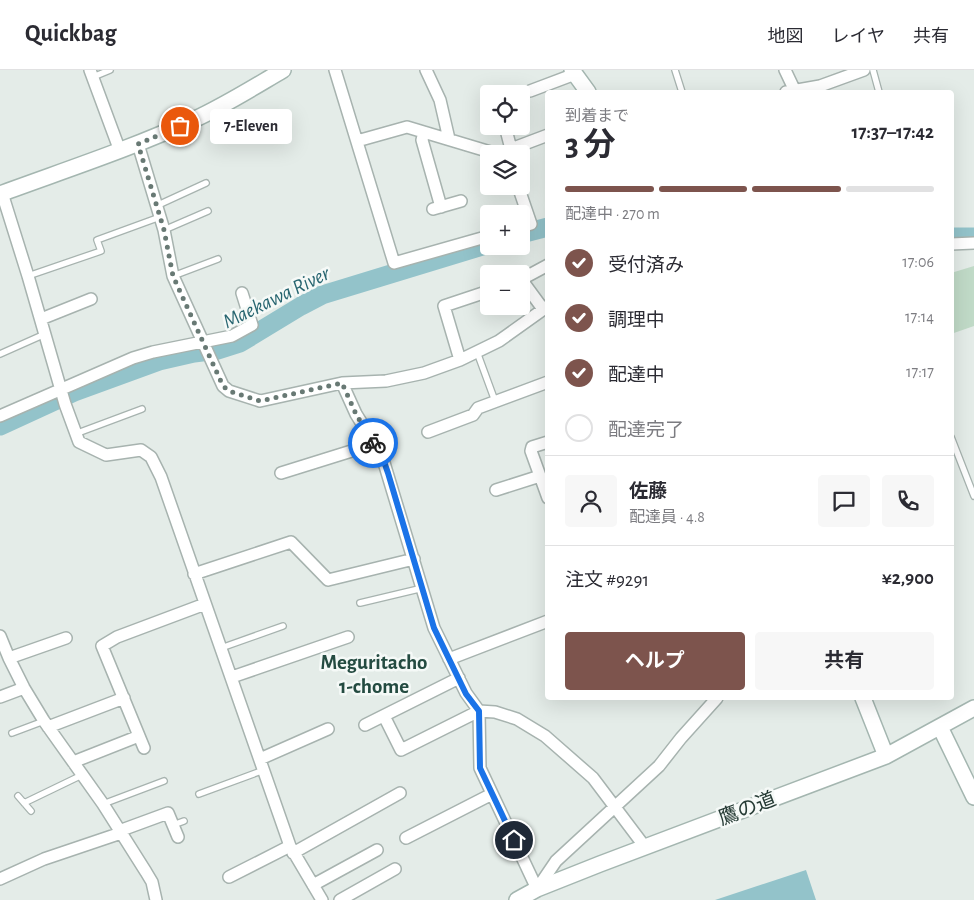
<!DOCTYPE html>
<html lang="ja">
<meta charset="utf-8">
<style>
body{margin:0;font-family:"Alegreya Sans","Noto Sans JP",sans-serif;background:#f7f7f7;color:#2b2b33;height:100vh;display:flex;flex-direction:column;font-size:19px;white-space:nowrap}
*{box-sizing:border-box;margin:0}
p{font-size:16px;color:#7c7c81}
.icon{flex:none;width:28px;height:28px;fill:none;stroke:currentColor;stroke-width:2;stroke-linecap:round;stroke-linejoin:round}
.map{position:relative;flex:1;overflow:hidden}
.drawer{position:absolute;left:545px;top:20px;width:409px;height:610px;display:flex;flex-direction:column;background:#fff;border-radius:5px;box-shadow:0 5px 20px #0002}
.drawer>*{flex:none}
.tools{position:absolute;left:480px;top:15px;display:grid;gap:10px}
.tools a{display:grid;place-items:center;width:50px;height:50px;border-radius:5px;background:#fff;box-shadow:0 5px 20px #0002;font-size:25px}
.pin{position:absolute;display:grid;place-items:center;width:42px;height:42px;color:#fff;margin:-21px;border:2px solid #fff;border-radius:50%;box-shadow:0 1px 5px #0007}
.courier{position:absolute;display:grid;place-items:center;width:50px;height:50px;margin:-25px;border:4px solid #1a73e8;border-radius:50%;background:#fff;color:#222;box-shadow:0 1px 6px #0007}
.bubble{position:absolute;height:35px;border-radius:5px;background:#fff;box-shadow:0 5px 20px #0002;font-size:16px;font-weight:700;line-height:35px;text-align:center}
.overview em{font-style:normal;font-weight:700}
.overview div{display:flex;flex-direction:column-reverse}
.overview{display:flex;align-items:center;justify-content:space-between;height:85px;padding:0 20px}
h1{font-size:32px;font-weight:700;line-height:38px}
.bar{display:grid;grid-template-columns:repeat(4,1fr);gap:8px 5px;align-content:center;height:60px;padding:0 20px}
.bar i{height:6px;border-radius:4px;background:#e1e1e2}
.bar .current{background:#7d544d}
.bar p{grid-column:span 4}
.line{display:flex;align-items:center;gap:12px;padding:0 20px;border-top:1px solid #e1e1e2}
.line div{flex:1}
.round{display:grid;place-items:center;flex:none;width:52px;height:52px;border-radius:5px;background:#f7f7f7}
ol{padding:0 20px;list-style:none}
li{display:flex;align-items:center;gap:15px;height:55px}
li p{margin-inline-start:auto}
li .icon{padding:5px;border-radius:50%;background:#7d544d;color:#fff;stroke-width:4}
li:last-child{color:#7c7c81}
li i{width:28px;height:28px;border:2px solid #e1e1e2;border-radius:50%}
.cta{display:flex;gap:10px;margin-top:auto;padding:10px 20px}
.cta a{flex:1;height:58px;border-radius:5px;background:#7d544d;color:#fff;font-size:20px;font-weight:700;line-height:58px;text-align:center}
.cta a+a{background:#f7f7f7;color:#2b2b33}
header{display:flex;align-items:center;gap:30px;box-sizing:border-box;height:70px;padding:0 25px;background:#fff;border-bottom:1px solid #e1e1e2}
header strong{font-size:24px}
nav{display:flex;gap:28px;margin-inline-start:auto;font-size:18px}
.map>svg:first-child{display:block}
.green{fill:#c0dac7}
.water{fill:#93c3ca}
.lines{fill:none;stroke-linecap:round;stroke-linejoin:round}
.river{stroke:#93c3ca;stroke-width:19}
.lane-casing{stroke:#a7b3af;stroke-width:8}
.street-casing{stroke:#a7b3af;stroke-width:14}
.secondary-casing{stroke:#a4b6b0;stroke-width:18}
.lane{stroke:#fff;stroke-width:5.5}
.street{stroke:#fff;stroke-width:11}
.secondary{stroke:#fff;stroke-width:15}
.done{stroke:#687974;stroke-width:5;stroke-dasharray:0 9}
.route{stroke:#1a73e8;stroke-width:6}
.labels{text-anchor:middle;stroke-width:5;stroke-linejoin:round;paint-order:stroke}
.street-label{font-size:20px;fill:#263b35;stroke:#f5f9f7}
.water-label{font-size:21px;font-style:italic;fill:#276570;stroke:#f5f9f7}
.neighbourhood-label{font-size:21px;font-weight:bold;fill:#244b41;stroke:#f5f9f7}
</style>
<header>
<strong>Quickbag</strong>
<nav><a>地図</a><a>レイヤ</a><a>共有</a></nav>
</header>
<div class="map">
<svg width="974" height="830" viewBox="0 0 974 830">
<rect width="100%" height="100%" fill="#e4ece8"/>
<path class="green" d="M 974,196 L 974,256 L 951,264 L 951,203 Z"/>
<path class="water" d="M 806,800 L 816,830 L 715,830 Z"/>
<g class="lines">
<path class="river" d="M 521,164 L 548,157
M 951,167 L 974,167
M 0,356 L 74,322 L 159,291 L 194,283 L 218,280 L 240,273 L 301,236 L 322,225 L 489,174"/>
<defs>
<path id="lane" d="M 675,0 L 682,22
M 873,0 L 879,22
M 93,7 L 110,0
M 156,136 L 206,113
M 164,160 L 208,141
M 28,206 L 101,181 L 97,170 L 160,147
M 173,206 L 218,189
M 477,282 L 495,331
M 0,284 L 45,264
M 75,364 L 142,339
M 951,367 L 974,426
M 360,533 L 423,518
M 221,578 L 283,556
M 12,663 L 44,651
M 199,724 L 264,700
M 18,726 L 31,741
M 24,733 L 82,705
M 103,734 L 164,711
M 173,755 L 184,751"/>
<path id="street" d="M 90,0 L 120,81
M 335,0 L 394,193 L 489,166
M 426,0 L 440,30 L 449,69
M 785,0 L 795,21
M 530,21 L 575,4
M 786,22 L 820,16 L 864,0
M 505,56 L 511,79
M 424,62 L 422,70 L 441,137
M 357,71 L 407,57 L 497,84
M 138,74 L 164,160 L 173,206 L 223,316 L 229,321 L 260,331 L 342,313 L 386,311 L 424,303 L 460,290 L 499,271 L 548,236
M 502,84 L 507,83 L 511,79 L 548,65
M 518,116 L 531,154 L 521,157
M 2,123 L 28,206 L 65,334 L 79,372 L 106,385 L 141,380 L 151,387 L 161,407 L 290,776 L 322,830
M 433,139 L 461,131
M 951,174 L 974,173
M 521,209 L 543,239
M 522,209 L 548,195
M 41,249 L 91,229
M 460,290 L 444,236 L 489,221
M 342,313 L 356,344 L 382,386 L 434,558 L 466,623 L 479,641 L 480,698 L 537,819 L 556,791 L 659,696 L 681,668 L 717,628
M 0,346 L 133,288 L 153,282 L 232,266 L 252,255 L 242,223
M 428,362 L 473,345 L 478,338 L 548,312
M 548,372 L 532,377 L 531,381 L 548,428
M 281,403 L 374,374
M 496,420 L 540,406
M 194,504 L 291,472 L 328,510 L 414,489
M 0,566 L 9,588 L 24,618 L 44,651 L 103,734 L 146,802 L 152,812 L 156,830
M 9,588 L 66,568
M 449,589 L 548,551
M 232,607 L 348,567
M 0,627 L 24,618
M 384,646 L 401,680 L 479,641 L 495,642 L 517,649 L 545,666 L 593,708 L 645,777
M 365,655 L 459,608
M 48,657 L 124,628
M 144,678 L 102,576 L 117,567 L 205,534
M 260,689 L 328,659
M 73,692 L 139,666
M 119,761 L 168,743 L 178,767
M 406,768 L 492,724
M 293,783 L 400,723
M 229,807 L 290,776
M 0,809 L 44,789 L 121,763
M 313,815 L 377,780
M 340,830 L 395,799"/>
<path id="secondary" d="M 572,0 L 588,22
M 0,124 C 65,100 130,79 193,50 C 224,36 254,17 283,0
M 863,628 L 886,686
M 940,657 L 974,727
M 517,830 L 537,819 L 600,794 L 886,686 L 974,638"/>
</defs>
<use href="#lane" class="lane-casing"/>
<use href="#street" class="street-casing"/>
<use href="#secondary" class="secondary-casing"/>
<use href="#lane" class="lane"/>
<use href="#street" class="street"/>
<use href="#secondary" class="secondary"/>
</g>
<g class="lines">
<path class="done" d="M 180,56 L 138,74 L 164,160 L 173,206 L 223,316 L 229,321 L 260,331 L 342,313 L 356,344 L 373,373"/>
<path class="route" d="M 373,373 L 382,386 L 388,403 L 434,558 L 466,624 L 479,641 L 480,698 L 514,770"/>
</g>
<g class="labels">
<g class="street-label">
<text transform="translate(747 738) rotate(-21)" y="7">鷹の道</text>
</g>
<g class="water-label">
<text transform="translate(276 227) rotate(-26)" y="7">Maekawa River</text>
</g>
<g class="neighbourhood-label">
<text x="374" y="599">Meguritacho<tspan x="374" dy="24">1-chome</tspan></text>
</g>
</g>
</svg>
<div class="tools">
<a><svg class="icon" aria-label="locate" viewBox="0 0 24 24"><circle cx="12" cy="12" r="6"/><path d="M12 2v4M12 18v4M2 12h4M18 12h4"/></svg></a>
<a><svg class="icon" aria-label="layers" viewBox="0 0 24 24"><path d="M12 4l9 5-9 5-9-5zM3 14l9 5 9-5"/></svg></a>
<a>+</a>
<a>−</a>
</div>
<div class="pin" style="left:180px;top:56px;background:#ea580c"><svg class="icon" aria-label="bag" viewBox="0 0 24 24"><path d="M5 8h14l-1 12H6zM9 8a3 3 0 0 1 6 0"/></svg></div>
<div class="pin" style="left:514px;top:770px;background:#1f2937"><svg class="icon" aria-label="home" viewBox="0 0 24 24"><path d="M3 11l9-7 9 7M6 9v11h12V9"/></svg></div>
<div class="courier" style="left:373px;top:373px"><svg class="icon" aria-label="bike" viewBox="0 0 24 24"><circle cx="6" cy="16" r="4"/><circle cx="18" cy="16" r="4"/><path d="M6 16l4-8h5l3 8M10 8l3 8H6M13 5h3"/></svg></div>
<div class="bubble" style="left:210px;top:39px;width:82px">7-Eleven</div>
<section class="drawer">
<div class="overview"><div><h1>3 分</h1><p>到着まで</p></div><em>17:37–17:42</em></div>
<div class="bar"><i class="current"></i><i class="current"></i><i class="current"></i><i></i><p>配達中 · 270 m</p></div>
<ol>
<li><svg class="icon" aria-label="check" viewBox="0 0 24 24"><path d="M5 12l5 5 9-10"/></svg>受付済み<p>17:06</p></li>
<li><svg class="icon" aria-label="check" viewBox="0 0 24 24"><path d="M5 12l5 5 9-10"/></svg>調理中<p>17:14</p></li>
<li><svg class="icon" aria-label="check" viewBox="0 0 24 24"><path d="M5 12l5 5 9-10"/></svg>配達中<p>17:17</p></li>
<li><i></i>配達完了</li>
</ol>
<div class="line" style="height:90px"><a class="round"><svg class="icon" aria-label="person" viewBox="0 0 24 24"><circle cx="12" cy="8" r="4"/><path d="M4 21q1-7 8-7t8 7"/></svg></a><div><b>佐藤</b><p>配達員 · 4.8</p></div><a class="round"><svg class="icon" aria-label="chat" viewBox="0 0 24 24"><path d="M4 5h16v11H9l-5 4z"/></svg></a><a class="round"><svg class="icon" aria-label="phone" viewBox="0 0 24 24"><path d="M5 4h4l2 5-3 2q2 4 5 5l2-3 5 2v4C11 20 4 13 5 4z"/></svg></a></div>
<div class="line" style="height:65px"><div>注文 #9291</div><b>¥2,900</b></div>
<div class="cta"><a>ヘルプ</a><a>共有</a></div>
</section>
</div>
